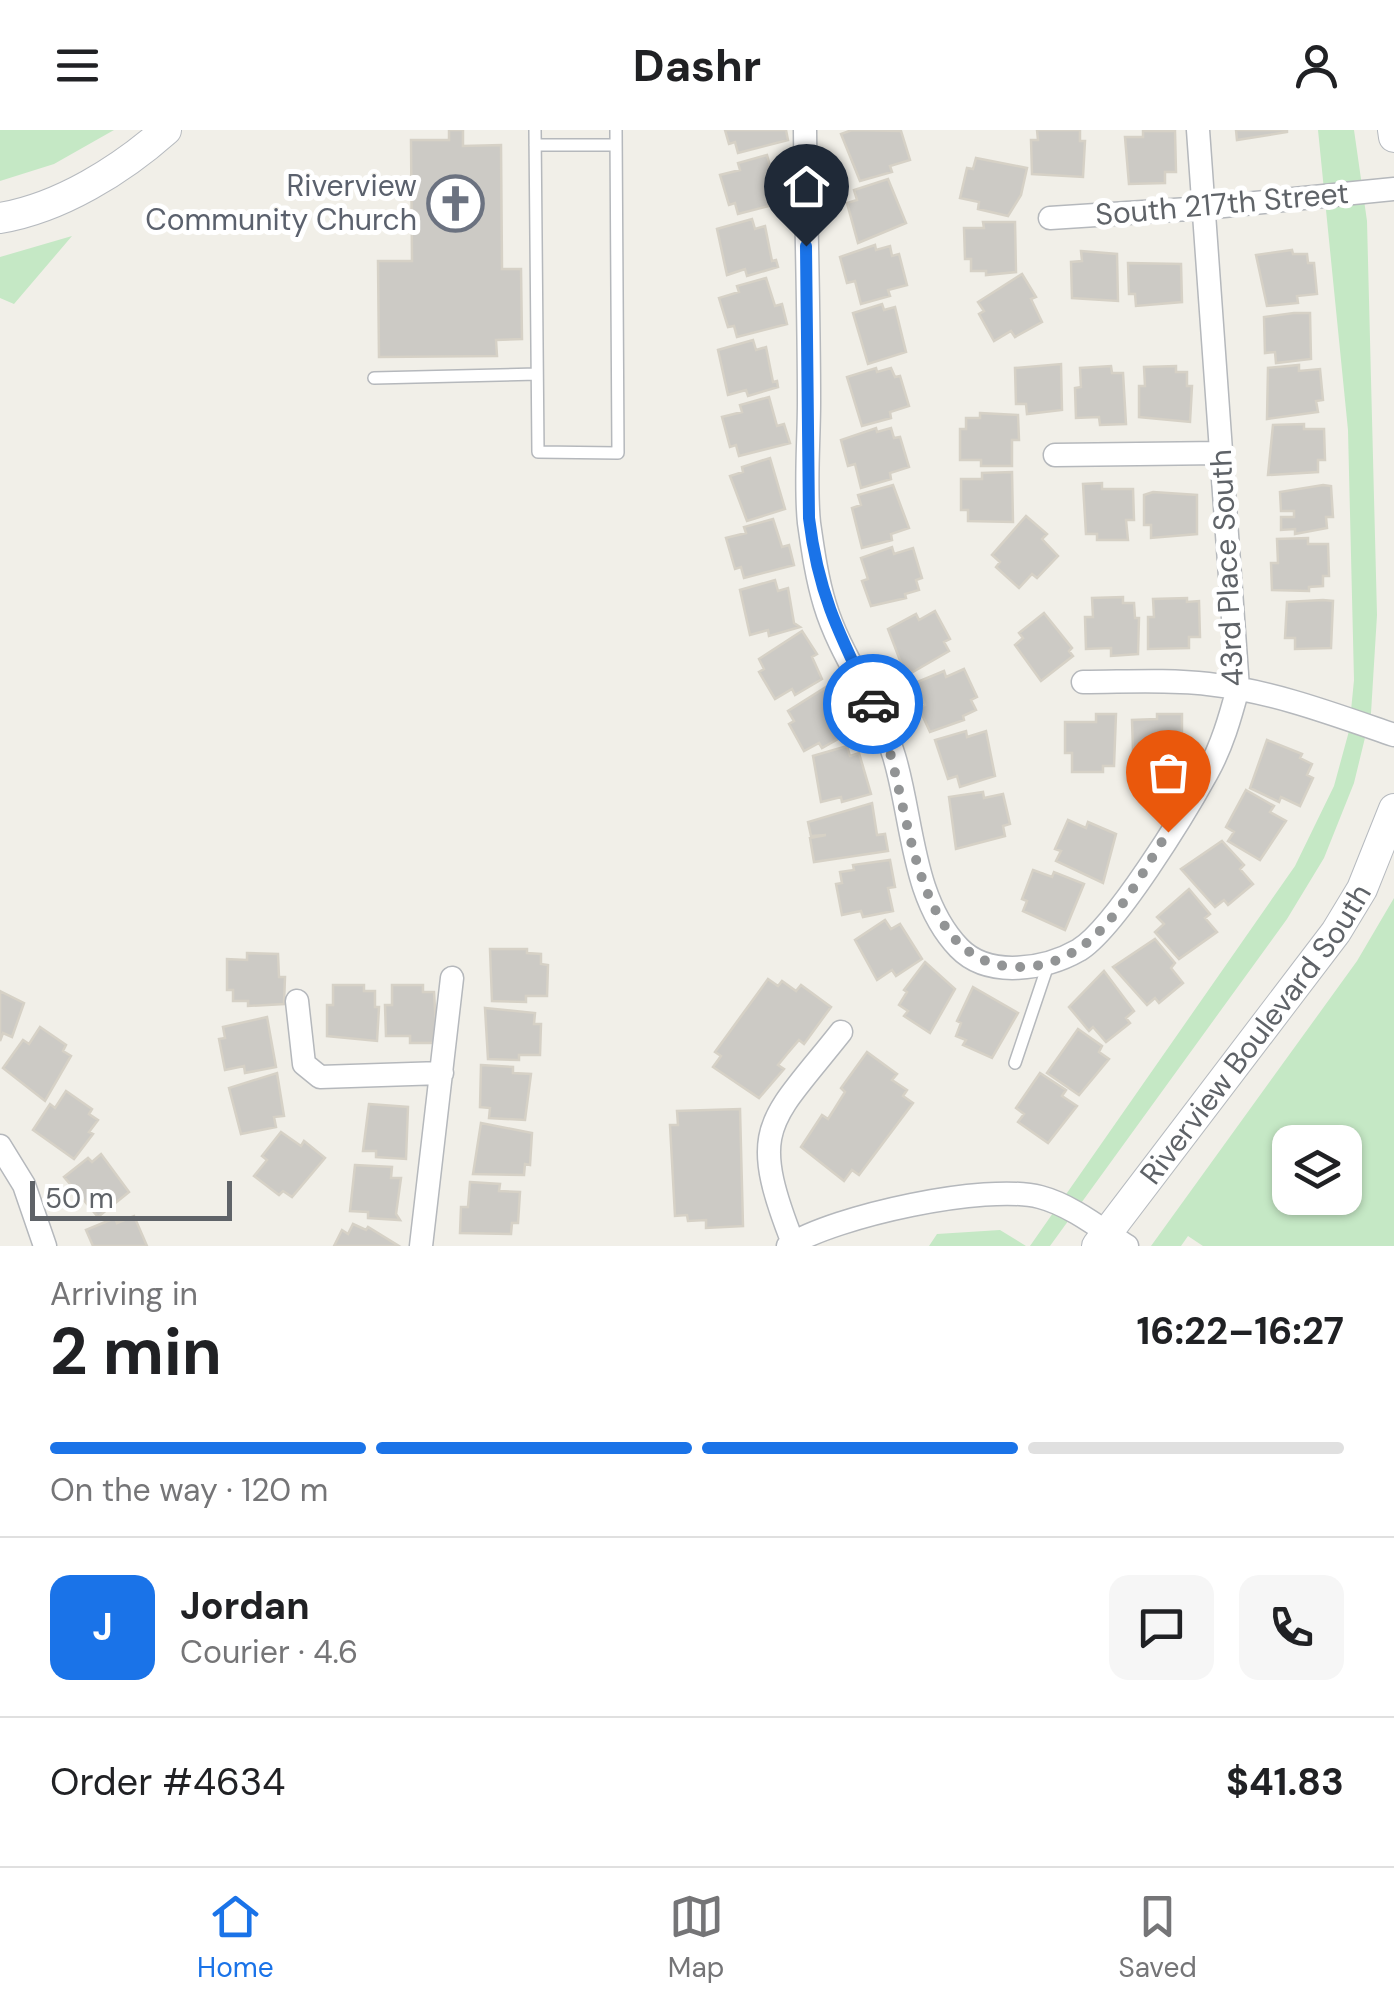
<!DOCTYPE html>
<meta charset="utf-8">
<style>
body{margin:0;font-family:"DM Sans",sans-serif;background:#f6f6f6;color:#202124;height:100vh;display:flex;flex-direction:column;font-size:38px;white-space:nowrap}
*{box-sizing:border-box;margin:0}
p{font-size:32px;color:#757577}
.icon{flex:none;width:55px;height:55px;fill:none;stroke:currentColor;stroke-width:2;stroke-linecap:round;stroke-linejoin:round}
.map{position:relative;height:1116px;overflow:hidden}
.side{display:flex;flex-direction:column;background:#fff;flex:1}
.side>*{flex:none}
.buttons{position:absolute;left:1272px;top:995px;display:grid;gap:20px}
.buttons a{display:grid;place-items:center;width:90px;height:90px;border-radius:20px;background:#fff;box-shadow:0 2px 8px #0004;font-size:50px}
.scale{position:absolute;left:30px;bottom:25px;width:202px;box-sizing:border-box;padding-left:10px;border:5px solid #5f6368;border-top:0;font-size:28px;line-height:35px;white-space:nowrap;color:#5f6368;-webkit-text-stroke:8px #fff;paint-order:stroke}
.pin{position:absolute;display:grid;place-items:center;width:85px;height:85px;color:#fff;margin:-102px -42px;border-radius:50% 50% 50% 0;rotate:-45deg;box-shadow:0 0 10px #0007}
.pin .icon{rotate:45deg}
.courier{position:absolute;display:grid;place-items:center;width:100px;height:100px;margin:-50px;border:8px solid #1a73e8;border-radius:50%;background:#fff;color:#222;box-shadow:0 2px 12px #0007}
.summary em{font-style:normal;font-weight:700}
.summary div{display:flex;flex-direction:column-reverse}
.summary{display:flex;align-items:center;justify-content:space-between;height:170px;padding:0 50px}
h1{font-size:65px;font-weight:700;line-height:75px}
.bar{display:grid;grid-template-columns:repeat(4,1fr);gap:15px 10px;align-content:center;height:120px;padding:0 50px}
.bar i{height:12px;border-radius:8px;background:#e0e0e0}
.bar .on{background:#1a73e8}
.bar p{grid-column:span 4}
.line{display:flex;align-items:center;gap:25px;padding:0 50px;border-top:2px solid #e0e0e0}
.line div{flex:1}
.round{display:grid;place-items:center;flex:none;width:105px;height:105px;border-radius:20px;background:#f6f6f6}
header{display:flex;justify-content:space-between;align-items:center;height:130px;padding:0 50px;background:#fff;font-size:45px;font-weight:700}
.menu{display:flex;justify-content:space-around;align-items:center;height:140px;border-top:2px solid #e0e0e0;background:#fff;font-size:28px;color:#757577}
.menu a{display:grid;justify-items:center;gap:5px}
.menu .on{color:#1a73e8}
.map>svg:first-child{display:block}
.green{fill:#c5e8c5;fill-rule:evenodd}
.building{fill:#cccac5;stroke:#d6d1c6;stroke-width:2.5}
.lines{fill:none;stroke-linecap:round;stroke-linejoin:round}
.lane-casing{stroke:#b5b8bc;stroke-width:14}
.street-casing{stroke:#b5b8bc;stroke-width:25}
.secondary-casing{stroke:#b6babf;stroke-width:32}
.lane{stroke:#fff;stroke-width:11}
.street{stroke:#fff;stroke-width:22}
.secondary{stroke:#fff;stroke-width:30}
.done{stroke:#929495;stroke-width:10;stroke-dasharray:0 18}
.route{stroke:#1a73e8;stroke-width:12}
.labels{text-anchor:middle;stroke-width:10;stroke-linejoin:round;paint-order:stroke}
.worship-label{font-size:30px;fill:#5b616d;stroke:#fff;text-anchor:end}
.street-label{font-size:30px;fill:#5f6368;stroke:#fff}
</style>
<header><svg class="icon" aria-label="menu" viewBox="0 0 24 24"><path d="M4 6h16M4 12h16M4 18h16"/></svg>Dashr<svg class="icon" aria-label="person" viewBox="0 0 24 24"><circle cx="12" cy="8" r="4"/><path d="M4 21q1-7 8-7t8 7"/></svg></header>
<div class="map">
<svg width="1394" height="1116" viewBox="0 0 1394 1116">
<rect width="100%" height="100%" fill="#f1efe8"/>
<path class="green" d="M 0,0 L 114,0 L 54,34 L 0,51 Z
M 1318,0 L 1354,0 L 1367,91 L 1377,485 L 1371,583 L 1354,653 L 1324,728 L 1287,789 L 1050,1116 L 1030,1116 L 1295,736 L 1334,656 L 1349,601 L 1354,550 L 1348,300 Z
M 72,106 L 14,174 L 0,168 L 0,127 Z
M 1394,768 L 1394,1116 L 1203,1116 L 1188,1106 L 1181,1116 L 1151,1116 L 1357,831 ZM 1290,1012 L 1345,1012 L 1345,1068 L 1290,1068 Z
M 1000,1100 L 1026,1116 L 929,1116 L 937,1104 Z"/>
<path class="building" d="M 449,0 L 463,0 L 463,16 L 501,15 L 502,139 L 521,139 L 522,209 L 496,210 L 497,226 L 379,227 L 378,131 L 412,131 L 411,10 L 449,10 Z
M 725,0 L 786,0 L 788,10 L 738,23 L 735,12 L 729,14 Z
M 852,0 L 901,1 L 910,30 L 890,36 L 892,42 L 860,51 L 841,4 Z
M 1037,0 L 1080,0 L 1080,11 L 1085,11 L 1083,47 L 1032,44 L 1031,10 L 1038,10 Z
M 1236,0 L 1287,0 L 1287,2 L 1237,10 Z
M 1143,1 L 1175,1 L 1176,42 L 1165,42 L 1165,53 L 1129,54 L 1125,7 L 1143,7 Z
M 767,25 L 775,54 L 783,52 L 788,71 L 738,84 L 735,73 L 729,75 L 720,45 L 740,40 L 738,33 Z
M 976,28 L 1027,38 L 1021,65 L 1008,86 L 978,79 L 979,72 L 960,68 L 967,38 L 973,39 Z
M 888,49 L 906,93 L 858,113 L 847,73 L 857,70 L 854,60 Z
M 752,89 L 755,99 L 765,96 L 772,131 L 776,130 L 778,137 L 747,146 L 745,139 L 727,145 L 717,99 Z
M 983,92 L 1015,92 L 1016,142 L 986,145 L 986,141 L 971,141 L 971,129 L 965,129 L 964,98 L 984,98 Z
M 875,115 L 876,120 L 890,116 L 892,126 L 899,124 L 907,155 L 888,160 L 890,166 L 861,174 L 855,151 L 847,153 L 840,127 Z
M 1292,120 L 1293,124 L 1307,124 L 1308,133 L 1314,133 L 1317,164 L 1297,166 L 1298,173 L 1267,176 L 1256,125 Z
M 1081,121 L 1117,124 L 1118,171 L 1072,168 L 1071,132 L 1082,131 Z
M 1128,133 L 1181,134 L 1182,172 L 1136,176 L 1135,164 L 1129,164 Z
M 1022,144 L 1036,167 L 1031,169 L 1042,192 L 1015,207 L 1011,201 L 994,211 L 979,184 L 984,181 L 978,172 Z
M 766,148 L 775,176 L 782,174 L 787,194 L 737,207 L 734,196 L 728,197 L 719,168 L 739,162 L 737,156 Z
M 882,174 L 884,180 L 895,177 L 906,222 L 868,234 L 853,183 Z
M 1294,183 L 1310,183 L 1311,229 L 1276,233 L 1275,222 L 1265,223 L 1264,187 Z
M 753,210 L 756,220 L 766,217 L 773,252 L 777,251 L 778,257 L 748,266 L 746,260 L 728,265 L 718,220 Z
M 1061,234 L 1062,280 L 1027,284 L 1026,274 L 1016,274 L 1015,238 Z
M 1299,235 L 1299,241 L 1320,239 L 1323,270 L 1316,271 L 1318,282 L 1267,289 L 1268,238 Z
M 1111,236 L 1112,243 L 1123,243 L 1126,294 L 1100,295 L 1099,287 L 1076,288 L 1075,258 L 1081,257 L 1080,238 Z
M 1176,236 L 1176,242 L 1187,242 L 1187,256 L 1192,256 L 1190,292 L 1139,287 L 1139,256 L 1145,256 L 1144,237 Z
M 876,238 L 877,242 L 891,238 L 895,247 L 900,246 L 909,276 L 890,282 L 891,288 L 862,296 L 847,247 Z
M 769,267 L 777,296 L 784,294 L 790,313 L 739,326 L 736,315 L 730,317 L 722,287 L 742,282 L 740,275 Z
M 980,283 L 1018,285 L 1019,310 L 1012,310 L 1012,336 L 981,336 L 981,330 L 960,330 L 960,299 L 966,299 L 966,288 L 980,288 Z
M 1304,294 L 1304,299 L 1324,299 L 1325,330 L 1318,330 L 1318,342 L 1268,345 L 1273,295 Z
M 876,298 L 877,302 L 891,298 L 894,308 L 900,307 L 909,337 L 890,343 L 891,349 L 861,358 L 855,334 L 848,336 L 841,310 Z
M 770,328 L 785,379 L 747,391 L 730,346 L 743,342 L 742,337 Z
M 1012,342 L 1013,392 L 968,391 L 968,380 L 961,380 L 961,349 L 982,349 L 982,343 Z
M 1102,353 L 1102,359 L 1133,359 L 1134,390 L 1126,390 L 1128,410 L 1097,410 L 1097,404 L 1086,404 L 1083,354 Z
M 893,355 L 909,398 L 891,404 L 892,410 L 862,418 L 852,378 L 861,375 L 858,365 Z
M 1323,355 L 1331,356 L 1333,387 L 1326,387 L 1327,398 L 1295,404 L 1295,399 L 1281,400 L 1281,387 L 1294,387 L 1294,381 L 1281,381 L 1280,362 Z
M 1153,362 L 1197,365 L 1197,404 L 1151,408 L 1151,395 L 1144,395 L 1144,365 Z
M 1026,386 L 1047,404 L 1042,409 L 1058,426 L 1037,448 L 1032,444 L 1019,458 L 996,437 L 1000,432 L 992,425 Z
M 773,389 L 782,417 L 789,415 L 794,435 L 744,448 L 741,437 L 735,439 L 726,408 L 746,403 L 744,397 Z
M 1308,408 L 1308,414 L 1328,414 L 1329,446 L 1323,446 L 1323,456 L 1309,457 L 1309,461 L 1272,460 L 1271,433 L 1278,433 L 1277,409 Z
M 892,417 L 894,424 L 913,418 L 922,448 L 916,450 L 919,460 L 905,464 L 906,468 L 871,476 L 862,451 L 868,449 L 861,428 Z
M 775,450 L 778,461 L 788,458 L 794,493 L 800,497 L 769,506 L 768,500 L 750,505 L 740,460 Z
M 1123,467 L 1123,473 L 1134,473 L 1135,488 L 1139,488 L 1138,524 L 1111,526 L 1111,518 L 1086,519 L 1085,487 L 1093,487 L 1092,468 Z
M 1187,468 L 1187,472 L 1199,471 L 1200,507 L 1189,507 L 1189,518 L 1148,519 L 1148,487 L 1154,487 L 1153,469 Z
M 1323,470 L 1333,471 L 1331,518 L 1295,519 L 1295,508 L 1285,508 L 1287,472 Z
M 935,481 L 950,509 L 944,512 L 949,521 L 906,546 L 888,499 L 916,484 L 919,490 Z
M 1044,483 L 1072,518 L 1069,521 L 1073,526 L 1041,551 L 1015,515 L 1023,508 L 1019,503 Z
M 802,501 L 817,524 L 812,527 L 822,549 L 795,565 L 792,559 L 775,569 L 759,542 L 764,539 L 759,529 Z
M 964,539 L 977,567 L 971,570 L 976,580 L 963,586 L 964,590 L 930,602 L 919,578 L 925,575 L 915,553 L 944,541 L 946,547 Z
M 826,557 L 852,601 L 822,618 L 819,613 L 804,621 L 789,594 L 794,591 L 788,581 Z
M 1096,584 L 1116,584 L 1114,636 L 1103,636 L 1103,642 L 1072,642 L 1072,623 L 1065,623 L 1065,592 L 1096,592 Z
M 1157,584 L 1182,584 L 1182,634 L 1171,634 L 1171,641 L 1140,641 L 1139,621 L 1133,621 L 1132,590 L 1157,589 Z
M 966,601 L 967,607 L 986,601 L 995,646 L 960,657 L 957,646 L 948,649 L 935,610 Z
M 1267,610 L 1302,624 L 1300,628 L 1312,634 L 1307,645 L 1313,648 L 1300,676 L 1281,667 L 1279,672 L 1250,658 Z
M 847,616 L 850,626 L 859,623 L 871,664 L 842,672 L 841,667 L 821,672 L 813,626 Z
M 1246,660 L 1274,676 L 1270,682 L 1286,691 L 1260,730 L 1228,711 L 1234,702 L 1226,697 Z
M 983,662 L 984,668 L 1003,664 L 1010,694 L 1003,696 L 1005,706 L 956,719 L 949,667 Z
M 872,673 L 877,705 L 885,704 L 888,721 L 814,732 L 810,708 L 826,705 L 811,706 L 808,692 Z
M 1068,690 L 1086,698 L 1088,692 L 1116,704 L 1103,753 L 1056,731 L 1061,721 L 1055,719 Z
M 1222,711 L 1244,735 L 1240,739 L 1253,754 L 1228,775 L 1224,770 L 1215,777 L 1181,739 Z
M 890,730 L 895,757 L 888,758 L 893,781 L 863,787 L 861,781 L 842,785 L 836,754 L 842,753 L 840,742 L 854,740 L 853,735 Z
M 1033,740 L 1052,747 L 1054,742 L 1084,754 L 1065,800 L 1023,781 L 1027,771 L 1022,769 Z
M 1189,759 L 1210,784 L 1205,788 L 1217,802 L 1179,829 L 1155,802 L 1164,794 L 1157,787 Z
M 885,790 L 891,799 L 900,794 L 922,829 L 896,846 L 892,840 L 877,850 L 855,810 Z
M 1155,809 L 1175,833 L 1171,838 L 1183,853 L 1159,873 L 1155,868 L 1147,875 L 1113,837 Z
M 490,819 L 527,819 L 527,823 L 541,824 L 541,834 L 548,835 L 547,866 L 526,866 L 526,872 L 492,871 Z
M 247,823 L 278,824 L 279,847 L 285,847 L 284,874 L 248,876 L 248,871 L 233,871 L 233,860 L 227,860 L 227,829 L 247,830 Z
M 925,832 L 955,859 L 930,903 L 904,886 L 908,881 L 899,875 L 907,862 L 904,860 Z
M 1104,841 L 1134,881 L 1126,888 L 1130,893 L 1106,912 L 1093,897 L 1089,901 L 1069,877 Z
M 768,849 L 778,856 L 782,851 L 796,861 L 801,855 L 831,877 L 804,914 L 799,910 L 787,924 L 778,935 L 784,939 L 759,968 L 713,937 L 721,926 L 715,922 Z
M 333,855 L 364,855 L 364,861 L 375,861 L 375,877 L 379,877 L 377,911 L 327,906 L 327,875 L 333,875 Z
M 392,855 L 423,855 L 423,862 L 434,862 L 437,913 L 410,913 L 410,906 L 386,906 L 385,875 L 392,875 Z
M 973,857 L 1018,883 L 992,928 L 963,915 L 966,910 L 956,906 L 961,893 L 957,891 Z
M 0,861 L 24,873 L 12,907 L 3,903 L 0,911 Z
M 485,878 L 535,883 L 534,894 L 541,894 L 540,925 L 519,925 L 519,930 L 488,929 Z
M 267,887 L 276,937 L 245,943 L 244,936 L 225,940 L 219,909 L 225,908 L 223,897 Z
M 40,897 L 66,915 L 63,921 L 71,926 L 45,971 L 3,938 L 23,910 L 29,914 Z
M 1078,899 L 1102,916 L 1099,922 L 1109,929 L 1079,965 L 1047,943 Z
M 867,922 L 897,944 L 892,950 L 907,960 L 903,966 L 913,973 L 859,1045 L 852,1040 L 844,1051 L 801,1017 L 822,985 L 828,989 L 835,978 L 845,962 L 841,958 Z
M 481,935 L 513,937 L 513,943 L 531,944 L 525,990 L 489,988 L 490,978 L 480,977 Z
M 277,943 L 284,986 L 274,987 L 276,997 L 241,1004 L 229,958 Z
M 1040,943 L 1066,960 L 1062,966 L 1077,976 L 1048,1013 L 1018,992 L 1024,984 L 1016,978 Z
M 66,961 L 92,979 L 89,984 L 98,990 L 89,1002 L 93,1004 L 74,1029 L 33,1000 L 50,974 L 55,978 Z
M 369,974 L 408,977 L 406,1029 L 376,1027 L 376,1021 L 363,1021 Z
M 740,979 L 743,1096 L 706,1098 L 706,1090 L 688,1091 L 687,1085 L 675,1086 L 670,995 L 678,995 L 677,981 Z
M 481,993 L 532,1003 L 530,1035 L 525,1034 L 524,1045 L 473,1044 Z
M 281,1002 L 301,1016 L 304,1011 L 325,1028 L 292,1067 L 283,1061 L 279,1065 L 254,1046 L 267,1030 L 262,1026 Z
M 101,1024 L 129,1062 L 98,1087 L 64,1047 L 88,1028 L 92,1032 Z
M 355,1035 L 392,1037 L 391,1048 L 401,1048 L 396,1084 L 400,1090 L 368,1088 L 368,1082 L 350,1081 Z
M 470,1052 L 500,1054 L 499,1061 L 520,1062 L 518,1093 L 512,1093 L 511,1104 L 460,1103 L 461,1077 L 468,1077 Z
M 134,1086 L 147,1116 L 93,1116 L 86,1100 L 115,1088 L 117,1093 Z
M 353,1094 L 366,1100 L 368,1097 L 399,1116 L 334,1116 L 342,1100 L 348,1104 Z"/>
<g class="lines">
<defs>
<path id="lane" d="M 535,0 L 538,322 L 618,323 L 616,0
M 535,15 L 616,15
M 374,248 L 537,244
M 1015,933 L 1048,835"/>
<path id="street" d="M 805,0 C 806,91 809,182 809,272 C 809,312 805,354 809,393 C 813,421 817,449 825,475 C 841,528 878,573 894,626 C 913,688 911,768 959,818 C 989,849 1046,839 1079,820 C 1115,798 1185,683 1207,643 C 1222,616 1230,588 1238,558 L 1198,0
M 1050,88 L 1204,78 L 1394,59
M 1055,325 L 1221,323
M 1083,552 C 1124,552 1167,549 1208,554 C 1272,561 1333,584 1394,605
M 297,871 L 304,934 L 320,947 L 442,943
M 0,1016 L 24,1055 L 45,1116
M 793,1113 C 747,996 769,993 841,902
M 421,1116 L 452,848
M 788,1116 C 835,1086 986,1053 1040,1067 C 1071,1075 1101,1099 1127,1116"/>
<g id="secondary">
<path d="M 1393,0 L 1394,7"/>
<path d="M 0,88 C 60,78 121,40 166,0"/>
<path id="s1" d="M 1097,1116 L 1336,802 L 1362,759 L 1394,679"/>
</g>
</defs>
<use href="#lane" class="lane-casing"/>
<use href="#street" class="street-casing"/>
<use href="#secondary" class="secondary-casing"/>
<use href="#lane" class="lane"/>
<use href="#street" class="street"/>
<use href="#secondary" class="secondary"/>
</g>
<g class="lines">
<path class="done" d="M 873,574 C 912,651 904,834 1016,837 C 1096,839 1131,760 1168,702"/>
<path class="route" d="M 806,116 L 809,388 C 818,464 840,506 873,574"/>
</g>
<defs>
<symbol id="church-ring" viewBox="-11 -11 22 22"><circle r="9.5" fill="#fff" stroke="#6b7280" stroke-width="1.5"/><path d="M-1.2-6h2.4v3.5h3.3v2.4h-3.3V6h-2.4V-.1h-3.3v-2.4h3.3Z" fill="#6b7280"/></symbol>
</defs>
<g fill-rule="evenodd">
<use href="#church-ring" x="424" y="42" width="63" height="63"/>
</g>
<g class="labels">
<g class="worship-label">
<text x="417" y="66">Riverview<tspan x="417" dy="34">Community Church</tspan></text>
</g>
<g class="street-label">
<text transform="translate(1222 74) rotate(-5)" y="10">South 217th Street</text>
<text transform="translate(1227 438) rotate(-93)" y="10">43rd Place South</text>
<text dy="10" stroke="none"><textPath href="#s1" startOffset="265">Riverview Boulevard South</textPath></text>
</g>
</g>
</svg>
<div class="buttons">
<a><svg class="icon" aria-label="layers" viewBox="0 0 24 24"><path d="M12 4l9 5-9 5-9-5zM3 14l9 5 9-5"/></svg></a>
</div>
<div class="scale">50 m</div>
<div class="pin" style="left:1168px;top:702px;background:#ea580c"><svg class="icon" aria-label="bag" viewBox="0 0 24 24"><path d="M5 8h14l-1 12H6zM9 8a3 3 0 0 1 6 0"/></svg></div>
<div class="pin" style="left:806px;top:116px;background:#1f2937"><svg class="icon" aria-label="home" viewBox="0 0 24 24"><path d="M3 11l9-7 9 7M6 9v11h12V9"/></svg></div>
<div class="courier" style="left:873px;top:574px"><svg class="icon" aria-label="car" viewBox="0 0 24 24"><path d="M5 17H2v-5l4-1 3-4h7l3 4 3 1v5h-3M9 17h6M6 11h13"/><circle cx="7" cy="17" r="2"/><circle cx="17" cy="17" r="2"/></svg></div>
</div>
<section class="side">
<div class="summary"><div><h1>2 min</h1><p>Arriving in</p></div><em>16:22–16:27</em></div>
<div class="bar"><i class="on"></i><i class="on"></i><i class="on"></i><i></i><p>On the way · 120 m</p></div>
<div class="line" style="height:180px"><b class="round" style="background:#1a73e8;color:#fff">J</b><div><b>Jordan</b><p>Courier · 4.6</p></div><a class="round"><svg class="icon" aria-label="chat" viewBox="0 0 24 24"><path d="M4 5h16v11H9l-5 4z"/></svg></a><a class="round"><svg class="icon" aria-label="phone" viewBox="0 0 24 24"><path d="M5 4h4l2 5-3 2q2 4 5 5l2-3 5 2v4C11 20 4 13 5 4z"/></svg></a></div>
<div class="line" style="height:130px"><div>Order #4634</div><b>$41.83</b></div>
</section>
<nav class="menu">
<a class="on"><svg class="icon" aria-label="home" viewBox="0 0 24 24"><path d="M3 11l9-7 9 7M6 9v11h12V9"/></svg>Home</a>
<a><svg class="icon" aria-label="map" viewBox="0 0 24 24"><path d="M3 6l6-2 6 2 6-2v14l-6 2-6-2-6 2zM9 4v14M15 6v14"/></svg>Map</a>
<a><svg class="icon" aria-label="saved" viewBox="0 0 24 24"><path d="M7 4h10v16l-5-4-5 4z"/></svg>Saved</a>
</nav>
